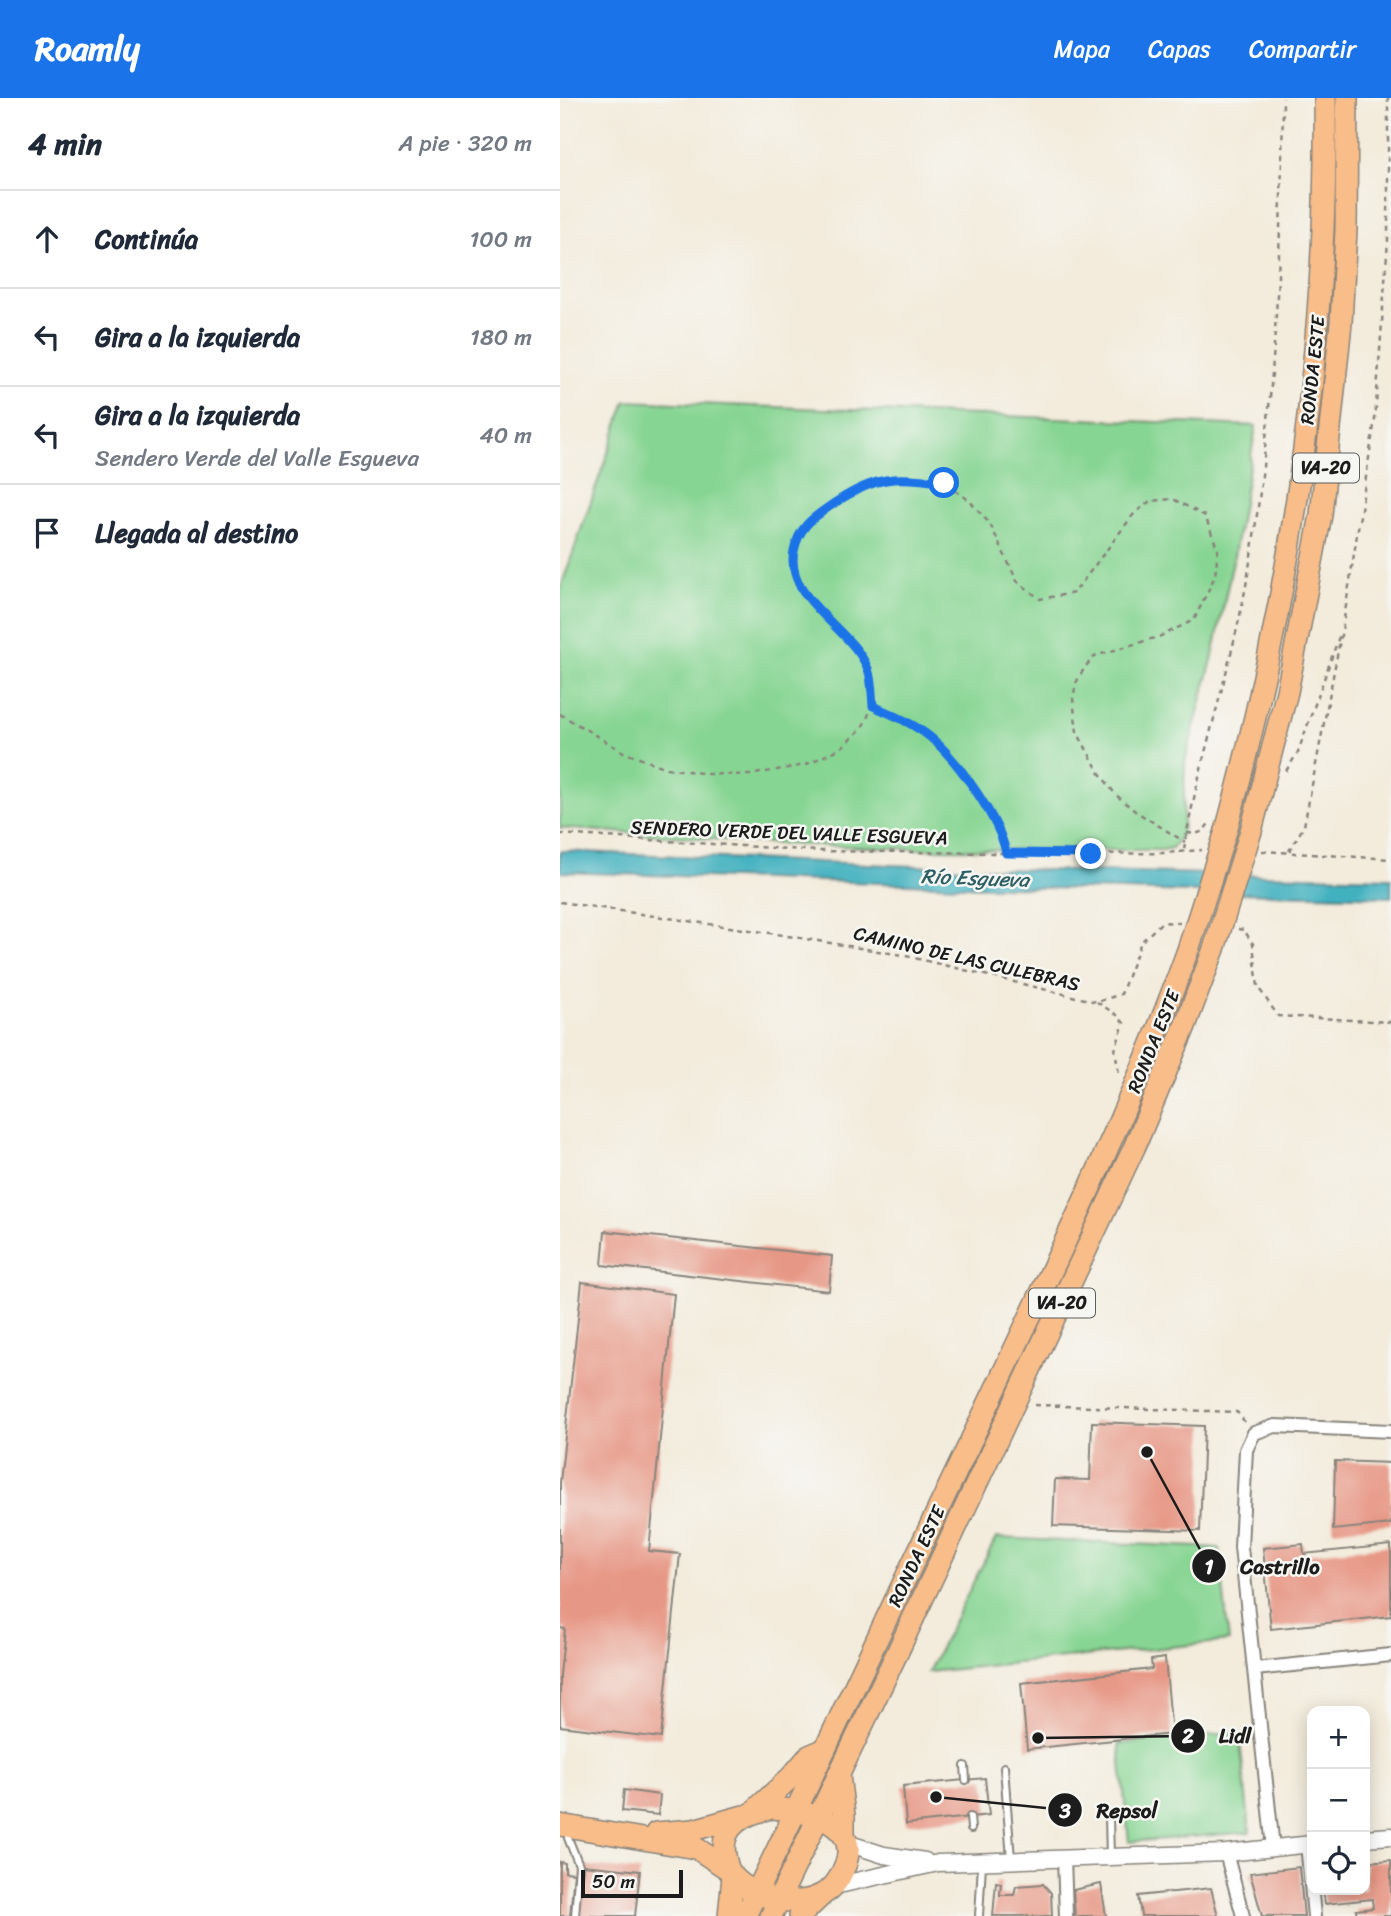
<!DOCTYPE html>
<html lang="es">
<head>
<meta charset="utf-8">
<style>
	:root { --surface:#fff; --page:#f2f2f3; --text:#1f2937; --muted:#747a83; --line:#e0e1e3; --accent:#1a73e8 }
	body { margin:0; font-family:Sriracha,sans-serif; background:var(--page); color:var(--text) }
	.controls { position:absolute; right:21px; bottom:21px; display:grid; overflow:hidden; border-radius:14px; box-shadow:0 4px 18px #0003 }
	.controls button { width:63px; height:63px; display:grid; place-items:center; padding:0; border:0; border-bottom:2px solid var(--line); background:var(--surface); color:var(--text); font:35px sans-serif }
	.scale { position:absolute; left:21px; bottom:18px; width:102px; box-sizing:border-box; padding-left:7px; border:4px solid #1c1c1c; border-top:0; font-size:19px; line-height:24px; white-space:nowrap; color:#1c1c1c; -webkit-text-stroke:5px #f6f6f2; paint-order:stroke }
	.stop { position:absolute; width:21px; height:21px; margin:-16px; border:5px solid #1a73e8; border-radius:50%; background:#fff }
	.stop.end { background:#1a73e8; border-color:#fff; box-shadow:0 2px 7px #0008 }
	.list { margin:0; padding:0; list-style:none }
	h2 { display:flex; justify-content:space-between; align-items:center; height:91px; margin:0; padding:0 28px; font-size:30px }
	h2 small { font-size:23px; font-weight:400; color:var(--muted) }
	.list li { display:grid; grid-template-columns:46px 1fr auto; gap:21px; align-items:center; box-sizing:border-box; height:98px; padding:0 28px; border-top:2px solid var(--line) }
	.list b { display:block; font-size:26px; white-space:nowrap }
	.list p { margin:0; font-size:23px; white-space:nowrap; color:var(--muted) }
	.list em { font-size:23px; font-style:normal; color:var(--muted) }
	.icon { flex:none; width:38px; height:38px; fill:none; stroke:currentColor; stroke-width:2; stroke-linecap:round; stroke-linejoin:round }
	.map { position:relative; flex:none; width:831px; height:1818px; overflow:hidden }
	header { display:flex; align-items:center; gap:42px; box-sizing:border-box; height:98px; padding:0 35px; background:var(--accent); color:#fff }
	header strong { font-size:33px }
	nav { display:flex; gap:38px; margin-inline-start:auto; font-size:24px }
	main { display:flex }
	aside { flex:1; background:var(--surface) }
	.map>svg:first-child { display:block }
</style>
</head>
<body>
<header>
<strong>Roamly</strong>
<nav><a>Mapa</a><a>Capas</a><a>Compartir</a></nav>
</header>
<main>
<aside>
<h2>4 min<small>A pie · 320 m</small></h2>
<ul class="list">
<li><svg class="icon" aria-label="ahead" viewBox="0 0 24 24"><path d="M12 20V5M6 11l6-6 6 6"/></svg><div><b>Continúa</b></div><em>100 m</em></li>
<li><svg class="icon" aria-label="left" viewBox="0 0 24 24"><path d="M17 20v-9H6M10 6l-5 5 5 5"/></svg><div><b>Gira a la izquierda</b></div><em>180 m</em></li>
<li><svg class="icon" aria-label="left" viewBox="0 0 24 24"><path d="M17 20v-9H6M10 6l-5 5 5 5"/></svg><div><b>Gira a la izquierda</b><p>Sendero Verde del Valle Esgueva</p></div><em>40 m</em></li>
<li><svg class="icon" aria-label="arrive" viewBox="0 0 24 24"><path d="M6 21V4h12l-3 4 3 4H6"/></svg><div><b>Llegada al destino</b></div></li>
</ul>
</aside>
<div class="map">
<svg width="831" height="1818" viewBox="0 0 831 1818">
	<rect width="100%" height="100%" fill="#f6f6f2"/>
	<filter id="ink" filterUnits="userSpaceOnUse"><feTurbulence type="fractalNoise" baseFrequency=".0143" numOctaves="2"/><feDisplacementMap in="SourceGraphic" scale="14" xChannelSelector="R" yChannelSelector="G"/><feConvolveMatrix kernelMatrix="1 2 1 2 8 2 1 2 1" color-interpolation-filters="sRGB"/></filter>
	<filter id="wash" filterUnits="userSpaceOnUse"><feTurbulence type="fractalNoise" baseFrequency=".00686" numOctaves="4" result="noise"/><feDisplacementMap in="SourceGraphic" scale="28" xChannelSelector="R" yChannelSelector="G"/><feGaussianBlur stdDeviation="1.57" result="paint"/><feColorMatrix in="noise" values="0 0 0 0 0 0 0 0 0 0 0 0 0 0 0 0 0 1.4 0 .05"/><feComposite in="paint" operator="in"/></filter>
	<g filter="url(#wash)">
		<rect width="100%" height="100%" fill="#f3ebdb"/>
		<g fill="#87d593" stroke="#527858" stroke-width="2">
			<path d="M66,303L696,328L674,458L653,558L625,663L623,726L621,737L612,750L602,752H551L353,751L223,746L0,730V492Z"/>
			<path d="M436,1440L659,1450L669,1543L368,1574Z"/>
			<path d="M679,1634L690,1734L569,1744L559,1646Z"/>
		</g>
		<path fill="#43b1bf" stroke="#30666e" stroke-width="2" d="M0,753L404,770L831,780V799L403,788L0,774Z"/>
		<g id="blocks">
			<g fill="#e79785">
				<path d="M45,1133L272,1158L269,1193L42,1167Z"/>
				<path d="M22,1184L114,1196L89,1453L120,1456L101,1640L0,1628V1576L5,1531L0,1530V1384Z"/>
				<path d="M532,1324L644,1328L640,1433L493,1428L495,1381L530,1382Z"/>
				<path d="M775,1363L831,1365V1426L773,1432Z"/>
				<path d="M743,1446L744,1456L831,1447V1518L711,1531L703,1450Z"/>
				<path d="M605,1560L612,1636L467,1651L461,1585L592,1571L591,1562Z"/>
				<path d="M425,1680L429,1717L346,1726L343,1688Z"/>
				<path d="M64,1692L100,1697L98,1717L62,1713Z"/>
				<path d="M831,1762V1818H797L796,1812L813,1810L812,1801L765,1806L763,1794H760L759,1792H805V1764Z"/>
				<path d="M0,1764L5,1765V1774L14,1775L10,1818H0Z"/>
				<path d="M23,1767L80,1773L75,1818H17Z"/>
				<path d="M739,1769L744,1818H702L690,1775Z"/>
				<path d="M436,1784L441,1785L440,1797H454L456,1788L483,1786L491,1795L492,1818H433Z"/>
				<path d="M541,1786L546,1818H515L513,1792Z"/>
				<path d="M651,1790L658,1818H581L578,1798Z"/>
			</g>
		</g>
	</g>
	<g filter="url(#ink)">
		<use href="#blocks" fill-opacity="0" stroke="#88847c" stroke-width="2"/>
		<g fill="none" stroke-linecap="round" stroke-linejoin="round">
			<defs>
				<g id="service">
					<path d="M405,1668L406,1682"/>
					<path d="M444,1669L451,1761"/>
					<path d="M410,1719L411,1731"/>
					<path d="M549,1719L550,1759"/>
					<path d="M9,1731L8,1740L19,1767L15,1818"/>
					<path d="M419,1818L422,1766"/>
				</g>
				<g id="minor">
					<path d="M695,1571L831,1557"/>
					<path d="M747,1746L754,1818"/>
					<path d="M713,1750L681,1449L686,1352L694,1335L715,1328L831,1333"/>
					<path d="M666,1755L683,1818"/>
					<path d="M504,1760L506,1818"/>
				</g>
				<g id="tertiary">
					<path d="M805,1740L831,1738"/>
					<path d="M287,1745L324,1757L365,1763"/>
					<path d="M274,1788L378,1765L666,1755L752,1746"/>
				</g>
				<g id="primary">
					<path d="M212,1710C240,1712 300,1722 286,1765C282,1775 278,1785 269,1792C242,1813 193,1802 172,1777C167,1771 166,1764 165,1757C159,1726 188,1715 212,1710Z"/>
					<path d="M0,1727L136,1750L168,1771"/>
					<path d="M96,1735L133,1732L183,1718"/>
				</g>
				<g id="trunk">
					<path d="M666,733C732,494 768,248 765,0"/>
					<path d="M691,733L727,594L761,417L781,225L786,132L787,0"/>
					<path d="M279,1677L284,1717V1737"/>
					<path d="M192,1715L231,1679L249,1658L263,1652"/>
					<path d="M169,1818L173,1778"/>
					<path d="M185,1818C261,1663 333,1505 408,1349C486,1184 567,1021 629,849"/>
					<path d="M211,1818L338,1553L574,1050L625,928L654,851"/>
					<path d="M240,1818L262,1797"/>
				</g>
			</defs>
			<use href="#service" stroke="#88847c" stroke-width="10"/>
			<use href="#minor" stroke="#88847c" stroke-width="16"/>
			<use href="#tertiary" stroke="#88847c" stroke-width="19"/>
			<use href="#primary" stroke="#88847c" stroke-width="24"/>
			<use href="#trunk" stroke="#88847c" stroke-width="24"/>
			<g stroke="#88847c" stroke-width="2.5" stroke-dasharray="5 5" stroke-linecap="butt">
				<path d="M313,608C333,617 353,625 370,639C397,660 439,722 446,756"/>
				<path d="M0,616L65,655L107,670L148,676L189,677L245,667L281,650L302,630L313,608L308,571L292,546L242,491L231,466L237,438L254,420L287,396L314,383L348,379L384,385L409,402L430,426L457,483L480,501L514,495L573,417L590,403L613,401L645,418L658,452L655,478L634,522L601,538L535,558L525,569L516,585L513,601L517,634L539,674L555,696L575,713L625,744"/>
				<path d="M726,673L738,654L780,536"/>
				<path d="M627,735C640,737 643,734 650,724"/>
				<path d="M0,736L258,753L531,756L604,755L642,752"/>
				<path d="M624,751C639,660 671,572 687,482C714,323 721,161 723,0"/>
				<path d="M702,753L831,761"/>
				<path d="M729,753L744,728L783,527L815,321L828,142V0"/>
				<path d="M0,804L210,835L342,857L537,904L561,896L581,844L602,824L620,825"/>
				<path d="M678,831L684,832L693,846L698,889L718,918L831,924"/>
				<path d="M537,904L557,917L564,925L555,952L559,976"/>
				<path d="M475,1307L677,1314L687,1327"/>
			</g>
			<use href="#service" stroke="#fff" stroke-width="6"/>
			<use href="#minor" stroke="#fff" stroke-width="12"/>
			<use href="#tertiary" stroke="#fff" stroke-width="16"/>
			<use href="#primary" stroke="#f8bd89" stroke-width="21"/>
			<use href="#trunk" stroke="#f8bd89" stroke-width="21"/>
			<defs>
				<g id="trunk-bridge">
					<path d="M629,849L666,733"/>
					<path d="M654,851L691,733"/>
				</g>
			</defs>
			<use href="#trunk-bridge" stroke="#88847c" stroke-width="24" stroke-linecap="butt"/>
			<use href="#trunk-bridge" stroke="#f8bd89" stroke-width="21"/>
		</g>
	</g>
	<g fill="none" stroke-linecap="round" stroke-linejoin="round" filter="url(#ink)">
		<path stroke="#1a73e8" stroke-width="9" d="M384,385C336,377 315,378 273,406C253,420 239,428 234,453C224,501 292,530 308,571C312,582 312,597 313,608C333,617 353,625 370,639C396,660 440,722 446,755L531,756"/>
	</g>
	<g text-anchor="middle" stroke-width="5" stroke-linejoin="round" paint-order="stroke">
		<g fill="#f6f6f2" stroke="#5d5d5c" stroke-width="2">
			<rect x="733" y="355.5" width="66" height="29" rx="5"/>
			<rect x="469" y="1190.5" width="66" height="29" rx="5"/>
		</g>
		<g font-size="18" font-weight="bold" fill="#1c1c1c">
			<text x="766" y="376">VA-20</text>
			<text x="502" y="1211">VA-20</text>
		</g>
		<g font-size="19" fill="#1c1c1c" stroke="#f6f6f2">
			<text transform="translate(752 272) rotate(-84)" y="7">RONDA ESTE</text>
			<text transform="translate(229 734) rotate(2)" y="7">SENDERO VERDE DEL VALLE ESGUEVA</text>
			<text transform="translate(407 860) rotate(13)" y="7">CAMINO DE LAS CULEBRAS</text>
			<text transform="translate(593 943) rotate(-68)" y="7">RONDA ESTE</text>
			<text transform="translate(356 1458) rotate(-65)" y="7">RONDA ESTE</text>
		</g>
		<g font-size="21" font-style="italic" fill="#2e5f65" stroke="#f6f6f2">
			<text transform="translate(415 780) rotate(2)" y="7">Río Esgueva</text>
		</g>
	</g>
	<path fill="none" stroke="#1c1c1c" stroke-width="2.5" d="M587 1354L649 1468M478 1640L628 1638M376 1699L505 1712"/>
	<g fill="#1c1c1c" stroke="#f6f6f2" stroke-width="2.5">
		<circle cx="587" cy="1354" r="7"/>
		<circle cx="478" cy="1640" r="7"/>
		<circle cx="376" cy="1699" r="7"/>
		<circle cx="649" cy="1468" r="18"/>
		<circle cx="628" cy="1638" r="18"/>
		<circle cx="505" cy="1712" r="18"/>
	</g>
	<g font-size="21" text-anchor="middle" font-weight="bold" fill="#fff">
		<text x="649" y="1476">1</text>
		<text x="628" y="1645">2</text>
		<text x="505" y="1720">3</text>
	</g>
	<g font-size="21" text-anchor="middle" font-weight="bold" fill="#1c1c1c" stroke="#f6f6f2" stroke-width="5" stroke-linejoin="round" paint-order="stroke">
		<text x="720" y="1476">Castrillo</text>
		<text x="675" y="1645">Lidl</text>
		<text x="567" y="1720">Repsol</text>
	</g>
</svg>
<div class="controls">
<button>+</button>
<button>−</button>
<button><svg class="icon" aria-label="locate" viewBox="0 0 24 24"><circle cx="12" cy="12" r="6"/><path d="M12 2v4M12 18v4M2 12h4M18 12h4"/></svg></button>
</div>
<div class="scale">50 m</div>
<div class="stop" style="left:384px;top:385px"></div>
<div class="stop end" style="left:531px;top:756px"></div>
</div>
</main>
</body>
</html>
